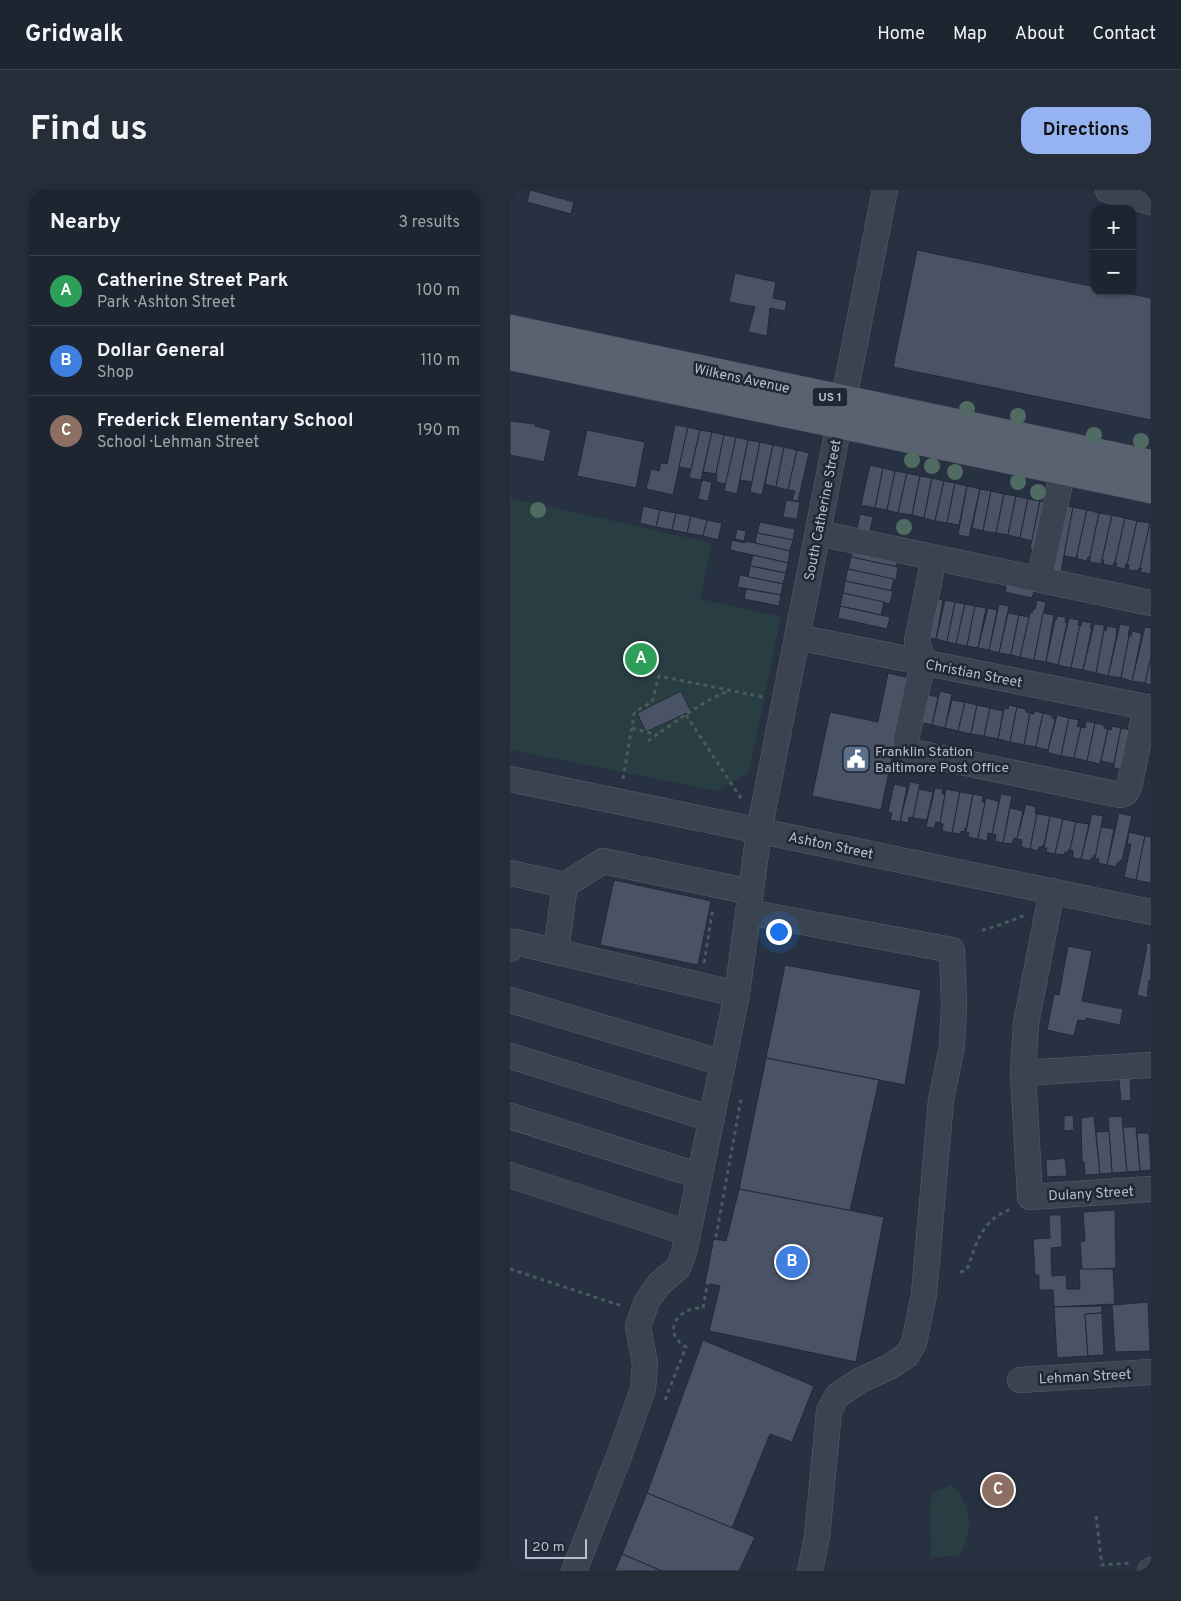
<!DOCTYPE html>
<html lang="en">
<head>
<meta charset="utf-8">
<style>
	:root { --surface:#1d2531; --page:#252d39; --text:#f1f3f6; --muted:#a0a5ab; --line:#3b424d; --accent:#95b2f1 }
	body { margin:0; font-family:Overpass,sans-serif; background:var(--page); color:var(--text) }
	.controls { position:absolute; right:15px; top:15px; display:grid; overflow:hidden; border-radius:10px; box-shadow:0 1px 4px #0004 }
	.controls button { width:45px; height:45px; display:grid; place-items:center; padding:0; border:0; border-bottom:1px solid var(--line); background:var(--surface); color:var(--text); font:25px sans-serif }
	.scale { position:absolute; left:15px; bottom:12px; width:62px; box-sizing:border-box; padding-left:5px; border:2px solid #b8becb; border-top:0; font-size:14px; line-height:18px; white-space:nowrap; color:#b8becb; -webkit-text-stroke:4px #202836; paint-order:stroke }
	.you { position:absolute; left:268px; top:741px; width:18px; height:18px; margin:-12px; border:4px solid #fff; border-radius:50%; background:#1a73e8; box-shadow:0 0 0 8px #1a73e833 }
	.badge { display:grid; place-items:center; width:32px; height:32px; border-radius:50%; background:var(--accent); color:#fff; font-size:16px; font-weight:700 }
	.pin { position:absolute; translate:-50% -50%; border:2px solid #fff; box-shadow:0 1px 5px #0006 }
	.list { margin:0; padding:0; list-style:none }
	h2 { display:flex; justify-content:space-between; align-items:center; height:65px; margin:0; padding:0 20px; font-size:21px }
	h2 small { font-size:16px; font-weight:400; color:var(--muted) }
	.list li { display:grid; grid-template-columns:32px 1fr auto; gap:15px; align-items:center; box-sizing:border-box; height:70px; padding:0 20px; border-top:1px solid var(--line) }
	.list b { display:block; font-size:19px; white-space:nowrap }
	.list p { margin:0; font-size:16px; white-space:nowrap; color:var(--muted) }
	.list em { font-size:16px; font-style:normal; color:var(--muted) }
	.map { position:relative; flex:none; width:641px; height:1381px; overflow:hidden; border-radius:15px }
	header { display:flex; align-items:center; gap:30px; box-sizing:border-box; height:70px; padding:0 25px; background:var(--surface); border-bottom:1px solid var(--line) }
	header strong { font-size:24px }
	nav { display:flex; gap:28px; margin-inline-start:auto; font-size:18px }
	.intro { display:flex; align-items:center; justify-content:space-between; box-sizing:border-box; height:120px; padding:0 30px }
	h1 { margin:0; font-size:35px }
	.button { padding:12px 22px; border-radius:15px; background:var(--accent); color:#111; font-size:18px; font-weight:700 }
	main { display:flex; gap:30px; padding:0 30px }
	aside { flex:1; background:var(--surface); border-radius:15px; box-shadow:0 1px 4px #0004 }
	.map>svg:first-child { display:block }
</style>
</head>
<body>
<header>
<strong>Gridwalk</strong>
<nav><a>Home</a><a>Map</a><a>About</a><a>Contact</a></nav>
</header>
<div class="intro"><h1>Find us</h1><a class="button">Directions</a></div>
<main>
<aside>
<h2>Nearby<small>3 results</small></h2>
<ul class="list">
<li><span class="badge" style="background:#2e9e5b">A</span><div><b>Catherine Street Park</b><p>Park · Ashton Street</p></div><em>100 m</em></li>
<li><span class="badge" style="background:#3f7fe0">B</span><div><b>Dollar General</b><p>Shop</p></div><em>110 m</em></li>
<li><span class="badge" style="background:#8d6e63">C</span><div><b>Frederick Elementary School</b><p>School · Lehman Street</p></div><em>190 m</em></li>
</ul>
</aside>
<div class="map">
<svg width="641" height="1381" viewBox="0 0 641 1381">
	<rect width="100%" height="100%" fill="#273141"/>
	<g fill="#293e42">
		<path d="M0,308L202,353L190,409L271,427L239,582L207,601L0,560Z"/>
		<path d="M442,1295C463,1317 463,1339 450,1365L421,1368L420,1312L423,1303Z"/>
	</g>
	<g fill="#495365" stroke="#222a38">
		<path d="M20,0L64,12L61,24L17,12Z"/>
		<path d="M407,60L585,97V101H606L641,108V230L383,177Z"/>
		<path d="M225,83L266,92L263,108L277,111L275,121L260,118L257,146L238,142L245,117L219,112Z"/>
		<path d="M0,231L25,234V236L41,240L34,272L0,265Z"/>
		<path d="M165,235L178,237L163,305L136,299L141,279L149,281L151,273L157,274Z"/>
		<path d="M178,237L190,240L181,279L169,277Z"/>
		<path d="M77,240L135,252L126,298L67,286Z"/>
		<path d="M190,240L202,242L191,290L179,288Z"/>
		<path d="M202,242L214,245L206,284L193,282Z"/>
		<path d="M214,245L226,247L216,294L206,292L207,285L206,284Z"/>
		<path d="M226,247L238,250L227,304L214,301Z"/>
		<path d="M238,250L250,252L242,292L230,290Z"/>
		<path d="M250,252L263,255L252,305L240,302Z"/>
		<path d="M263,255L274,257L266,297L255,294Z"/>
		<path d="M274,257L287,260L278,300L266,297Z"/>
		<path d="M287,260L299,263L288,311L282,310L285,301L278,300Z"/>
		<path d="M360,275L373,278L365,318L351,315Z"/>
		<path d="M373,278L385,281L377,320L365,318Z"/>
		<path d="M385,281L397,283L388,323L377,320Z"/>
		<path d="M397,283L410,286L402,325L388,323Z"/>
		<path d="M410,286L422,288L414,328L402,325Z"/>
		<path d="M422,288L434,291L425,331L414,328Z"/>
		<path d="M192,290L202,292L198,311L188,309Z"/>
		<path d="M434,291L445,293L437,333L425,331Z"/>
		<path d="M445,293L457,296L449,335L437,333Z"/>
		<path d="M457,296L470,299L459,347L448,345Z"/>
		<path d="M470,299L481,301L473,341L462,338Z"/>
		<path d="M481,301L494,304L486,343L473,341Z"/>
		<path d="M494,304L506,306L498,345L486,343Z"/>
		<path d="M506,306L518,309L510,348L498,345Z"/>
		<path d="M518,309L530,311L522,351L510,348Z"/>
		<path d="M276,310L290,312L287,329L273,327Z"/>
		<path d="M530,311L542,314L532,361L520,359Z"/>
		<path d="M550,315L563,317L551,382L538,379Z"/>
		<path d="M133,316L150,320L146,337L130,333Z"/>
		<path d="M563,317L577,320L567,365L565,368L554,366Z"/>
		<path d="M150,320L166,323L162,340L146,337Z"/>
		<path d="M577,320L589,323L580,367H578L577,371L568,369L567,365Z"/>
		<path d="M166,323L181,326L177,343L162,340Z"/>
		<path d="M589,323L602,325L591,374L580,372V367Z"/>
		<path d="M350,324L363,327L359,345L346,342Z"/>
		<path d="M602,325L615,328L605,373L604,372L603,376L593,374L594,370H592Z"/>
		<path d="M181,326L197,330L193,346L177,343Z"/>
		<path d="M615,328L627,331L617,375L616,374L615,379L606,377L607,373H605Z"/>
		<path d="M197,330L212,333L208,350L193,346Z"/>
		<path d="M627,331L640,333L630,378H629L628,381L618,380L619,375H617Z"/>
		<path d="M250,332L285,339L283,350L247,343Z"/>
		<path d="M640,333H641V384L630,382L632,378H630Z"/>
		<path d="M227,339L236,341L234,351L225,349Z"/>
		<path d="M247,343L283,350L280,361L245,353Z"/>
		<path d="M222,350L235,353L236,351L280,361L278,373L220,360Z"/>
		<path d="M343,355L389,365L386,377L341,367Z"/>
		<path d="M243,365L278,373L276,383L240,376Z"/>
		<path d="M341,367L388,377L386,390L338,379Z"/>
		<path d="M240,376L276,383L273,394L238,387Z"/>
		<path d="M338,379L384,389L381,401L335,391Z"/>
		<path d="M499,384L526,395L522,408L495,402Z"/>
		<path d="M230,385L273,394L271,405L227,397Z"/>
		<path d="M335,391L383,401L380,414L333,403Z"/>
		<path d="M236,399L271,405L269,416L234,409Z"/>
		<path d="M333,403L374,412L371,425L330,416Z"/>
		<path d="M422,407L433,410L426,449L414,447Z"/>
		<path d="M435,410L445,412L437,452L426,449Z"/>
		<path d="M527,410L536,412L524,470L510,467L520,422L522,423L523,419H525Z"/>
		<path d="M445,412L455,414L446,454L437,452Z"/>
		<path d="M455,414L465,416L457,456L446,454Z"/>
		<path d="M489,414L499,416L489,463L479,460Z"/>
		<path d="M330,416L380,427L377,439L328,428Z"/>
		<path d="M465,416L476,418L468,458L457,456Z"/>
		<path d="M478,418L487,420L479,460L468,458Z"/>
		<path d="M498,423L509,425L501,465L489,463Z"/>
		<path d="M533,423L544,425L536,472L524,470Z"/>
		<path d="M509,425L519,427L510,467L501,465Z"/>
		<path d="M547,426L556,427L555,432L557,433L548,475L536,472L545,430H546Z"/>
		<path d="M559,428L569,430L568,435H570L561,478L548,475Z"/>
		<path d="M572,431L582,433L580,438H582L573,480L561,478L570,435L571,436Z"/>
		<path d="M584,434L594,435V440L586,483L573,480Z"/>
		<path d="M610,434L620,436L618,445L619,446L611,488L598,486Z"/>
		<path d="M597,436L607,438L606,443H607L598,486L586,483L594,440L596,441Z"/>
		<path d="M635,437L641,438V467L635,493L622,491Z"/>
		<path d="M622,441L631,443V448L622,491L611,488L619,446H621Z"/>
		<path d="M641,467V495L635,493Z"/>
		<path d="M378,483L399,488L371,620L302,606L320,522L368,532Z"/>
		<path d="M171,501L181,521L136,542L127,523Z"/>
		<path d="M430,501L442,504L435,538L422,535Z"/>
		<path d="M415,504L428,507L422,535L409,532Z"/>
		<path d="M442,510L455,512L448,541L435,538Z"/>
		<path d="M455,512L467,515L461,544L448,541Z"/>
		<path d="M467,515L480,518L474,546L461,544Z"/>
		<path d="M499,515L507,517L500,552L488,549L494,518L498,519Z"/>
		<path d="M507,517L516,519V522L520,523L514,555L500,552Z"/>
		<path d="M480,518L493,521L488,549L474,546Z"/>
		<path d="M524,521L533,523L526,557L514,555L520,523L524,524Z"/>
		<path d="M533,523L542,525V528L545,529L538,560L526,557Z"/>
		<path d="M547,525L559,528L551,566L539,563L538,560Z"/>
		<path d="M559,528L569,530L567,536L571,537L564,568L551,566Z"/>
		<path d="M576,531L585,533L577,571L564,568L571,537L575,538Z"/>
		<path d="M585,533L594,535V538L598,539L590,574L577,571Z"/>
		<path d="M602,536L611,538L604,574L591,571L598,539L601,540Z"/>
		<path d="M611,538L621,540L615,580L604,578V574Z"/>
		<path d="M400,592L410,594L403,628L399,627L398,633L390,631Z"/>
		<path d="M384,594L397,597L390,632L380,630L382,623L378,622Z"/>
		<path d="M425,598L433,599L432,604H435L430,633L426,632L424,638L416,637Z"/>
		<path d="M409,599L423,602L417,630L403,628Z"/>
		<path d="M436,599L450,602L442,643L432,641L433,634L430,633Z"/>
		<path d="M450,602L463,604L456,639L455,638L454,642L451,641L450,644L442,643Z"/>
		<path d="M463,604L473,606L472,612L475,613L468,649L458,647L459,643L456,642Z"/>
		<path d="M491,604L502,606L493,653L485,651L486,645L482,644Z"/>
		<path d="M476,608L488,611V616L482,644L478,643L477,651L468,649Z"/>
		<path d="M516,614L526,617L525,623L527,624L520,659L511,657L512,650L507,649Z"/>
		<path d="M500,618L513,621L507,649L504,648L502,654L493,653Z"/>
		<path d="M609,623L622,626L612,671L610,670V673H607L606,677L597,675Z"/>
		<path d="M527,624L540,626L534,655H533L532,657H529L528,661L520,659Z"/>
		<path d="M582,624L593,626L586,666L584,665V668H581L580,671L571,669Z"/>
		<path d="M540,626L553,629L545,664L536,662L537,658H534Z"/>
		<path d="M553,629L566,632L560,660H558V663L555,662L554,665L545,664Z"/>
		<path d="M566,632L579,634L571,669L563,668V661L560,660Z"/>
		<path d="M591,637L604,639L597,675L588,673L589,669H585Z"/>
		<path d="M619,642L635,646L626,690L614,687L621,654H617Z"/>
		<path d="M635,646L641,647V693L626,690Z"/>
		<path d="M104,690L201,711L188,775L90,755Z"/>
		<path d="M636,753L641,754V790H639L637,808L627,805L637,757H636Z"/>
		<path d="M558,756L582,761L572,811L613,819L610,835L576,828L575,831L568,830L564,846L537,840L544,804L549,805Z"/>
		<path d="M275,775L411,800L395,895L256,868Z"/>
		<path d="M256,868L369,890L340,1021L229,999Z"/>
		<path d="M620,888L621,910L611,911L609,889Z"/>
		<path d="M563,925L564,940L554,941V926Z"/>
		<path d="M584,926L590,984L575,985L574,972H572L571,928Z"/>
		<path d="M612,926L617,982L602,983L598,927Z"/>
		<path d="M613,937H626L630,981L617,982Z"/>
		<path d="M599,941L602,983L590,984L586,942Z"/>
		<path d="M627,943H639L641,980L630,981Z"/>
		<path d="M555,968L557,986L537,987L536,970Z"/>
		<path d="M229,999L374,1027L346,1172L199,1141L210,1096L195,1093L204,1049L216,1051Z"/>
		<path d="M605,1020L606,1078L572,1080L570,1052L575,1051L573,1022Z"/>
		<path d="M539,1025H551L552,1057L541,1058L542,1086L556,1085L557,1099H570L569,1079H603L605,1114L544,1117L543,1100H529V1085H525L523,1049L540,1048Z"/>
		<path d="M638,1112L640,1161L605,1162L602,1115Z"/>
		<path d="M592,1116V1123L575,1124L578,1166L547,1168L544,1117Z"/>
		<path d="M592,1123L594,1165L578,1166L575,1124Z"/>
		<path d="M193,1150L304,1196L282,1252L260,1244L222,1338L137,1303Z"/>
		<path d="M137,1303L245,1347L229,1381H152L112,1364Z"/>
		<path d="M112,1364L152,1381H105Z"/>
	</g>
	<g fill="none" stroke-linecap="round" stroke-linejoin="round">
		<defs>
			<g id="minor">
				<path d="M598,0L641,12"/>
				<path d="M308,343L641,413"/>
				<path d="M424,368L407,451L413,472L396,550L398,557L403,562L610,605L616,603L619,597L636,517"/>
				<path d="M532,389L531,381L553,280"/>
				<path d="M287,447L641,518"/>
				<path d="M0,589L641,722"/>
				<path d="M0,683L55,695L46,761"/>
				<path d="M55,695L93,671L241,702"/>
				<path d="M542,701L516,833L513,883L520,1007L641,999"/>
				<path d="M238,722L442,760L444,815L442,856L431,910L414,1104L404,1153L397,1165L381,1176L349,1191L327,1206L319,1221L307,1347L300,1381"/>
				<path d="M0,759L5,752L227,804"/>
				<path d="M0,810L213,873"/>
				<path d="M0,866L202,929"/>
				<path d="M513,883L641,875"/>
				<path d="M0,926L190,986"/>
				<path d="M0,985L178,1043"/>
				<path d="M510,1190L641,1182"/>
				<path d="M64,1381L108,1269L133,1199L135,1174L128,1136L137,1111L149,1094L168,1078L174,1063L227,804L249,641L375,0"/>
				<path d="M640,1381L641,1380"/>
			</g>
			<g id="major">
				<path d="M0,139L641,274"/>
				<path d="M0,166L641,299"/>
			</g>
		</defs>
		<use href="#minor" stroke="#59616e" stroke-width="26"/>
		<use href="#major" stroke="#454c5a" stroke-width="29"/>
		<g stroke="#485b5f" stroke-width="3" stroke-dasharray="4 4" stroke-linecap="butt">
			<path d="M176,525L232,610"/>
			<path d="M122,538L147,545"/>
			<path d="M138,551C155,539 201,505 220,501"/>
			<path d="M113,589L124,524L128,520L142,512L149,486L253,507"/>
			<path d="M472,740C487,737 501,730 516,725"/>
			<path d="M194,773L203,718"/>
			<path d="M0,1079L112,1116"/>
			<path d="M450,1082L455,1081L458,1077C467,1051 472,1030 501,1019"/>
			<path d="M155,1210L176,1157C150,1142 169,1116 193,1118L231,909"/>
			<path d="M586,1326L592,1375L620,1373"/>
		</g>
		<use href="#minor" stroke="#3b4351" stroke-width="25"/>
		<use href="#major" stroke="#5a6271" stroke-width="28"/>
	</g>
	<g fill="#4f6b62">
		<circle cx="457" cy="219" r="8"/>
		<circle cx="508" cy="226" r="8"/>
		<circle cx="584" cy="245" r="8"/>
		<circle cx="631" cy="251" r="8"/>
		<circle cx="402" cy="270" r="8"/>
		<circle cx="422" cy="276" r="8"/>
		<circle cx="445" cy="282" r="8"/>
		<circle cx="508" cy="292" r="8"/>
		<circle cx="528" cy="302" r="8"/>
		<circle cx="28" cy="320" r="8"/>
		<circle cx="394" cy="337" r="8"/>
	</g>
	<defs>
		<symbol id="civic-square" viewBox="-11 -11 22 22"><rect x="-9" y="-9" width="18" height="18" rx="4" fill="#5c6f8a" stroke="#202836"/><path d="M-.6-6.5H3V-4.5H.6V-3L4-1V1h2V6H-6V1h2V-1L-.6-3ZM-1.2 2.5V6h2.4V2.5Z" fill="#fff"/></symbol>
	</defs>
	<g fill-rule="evenodd">
		<use href="#civic-square" x="330" y="553" width="32" height="32"/>
	</g>
	<g text-anchor="middle" stroke-width="5" stroke-linejoin="round" paint-order="stroke">
		<rect fill="#202836" stroke="#8a919e" stroke-width="1" x="302.5" y="197.5" width="35" height="19" rx="4"/>
		<g font-size="12" font-weight="bold" fill="#b8becb">
			<text x="320" y="211">US 1</text>
		</g>
		<g font-size="14" fill="#b8becb" stroke="#202836">
			<text transform="translate(232 188) rotate(12)" y="5">Wilkens Avenue</text>
			<text transform="translate(312 320) rotate(-79)" y="5">South Catherine Street</text>
			<text transform="translate(464 483) rotate(11)" y="5">Christian Street</text>
			<text transform="translate(321 655) rotate(12)" y="5">Ashton Street</text>
			<text transform="translate(581 1003) rotate(-3)" y="5">Dulany Street</text>
			<text transform="translate(575 1186) rotate(-3)" y="5">Lehman Street</text>
		</g>
		<g font-size="14" fill="#b8becb" stroke="#202836" text-anchor="start">
			<text x="365" y="566">Franklin Station<tspan x="365" dy="16">Baltimore Post Office</tspan></text>
		</g>
	</g>
</svg>
<div class="controls">
<button>+</button>
<button>−</button>
</div>
<div class="scale">20 m</div>
<div class="you"></div>
<div class="pin badge" style="left:131px;top:469px;background:#2e9e5b">A</div>
<div class="pin badge" style="left:282px;top:1072px;background:#3f7fe0">B</div>
<div class="pin badge" style="left:488px;top:1300px;background:#8d6e63">C</div>
</div>
</main>
</body>
</html>
